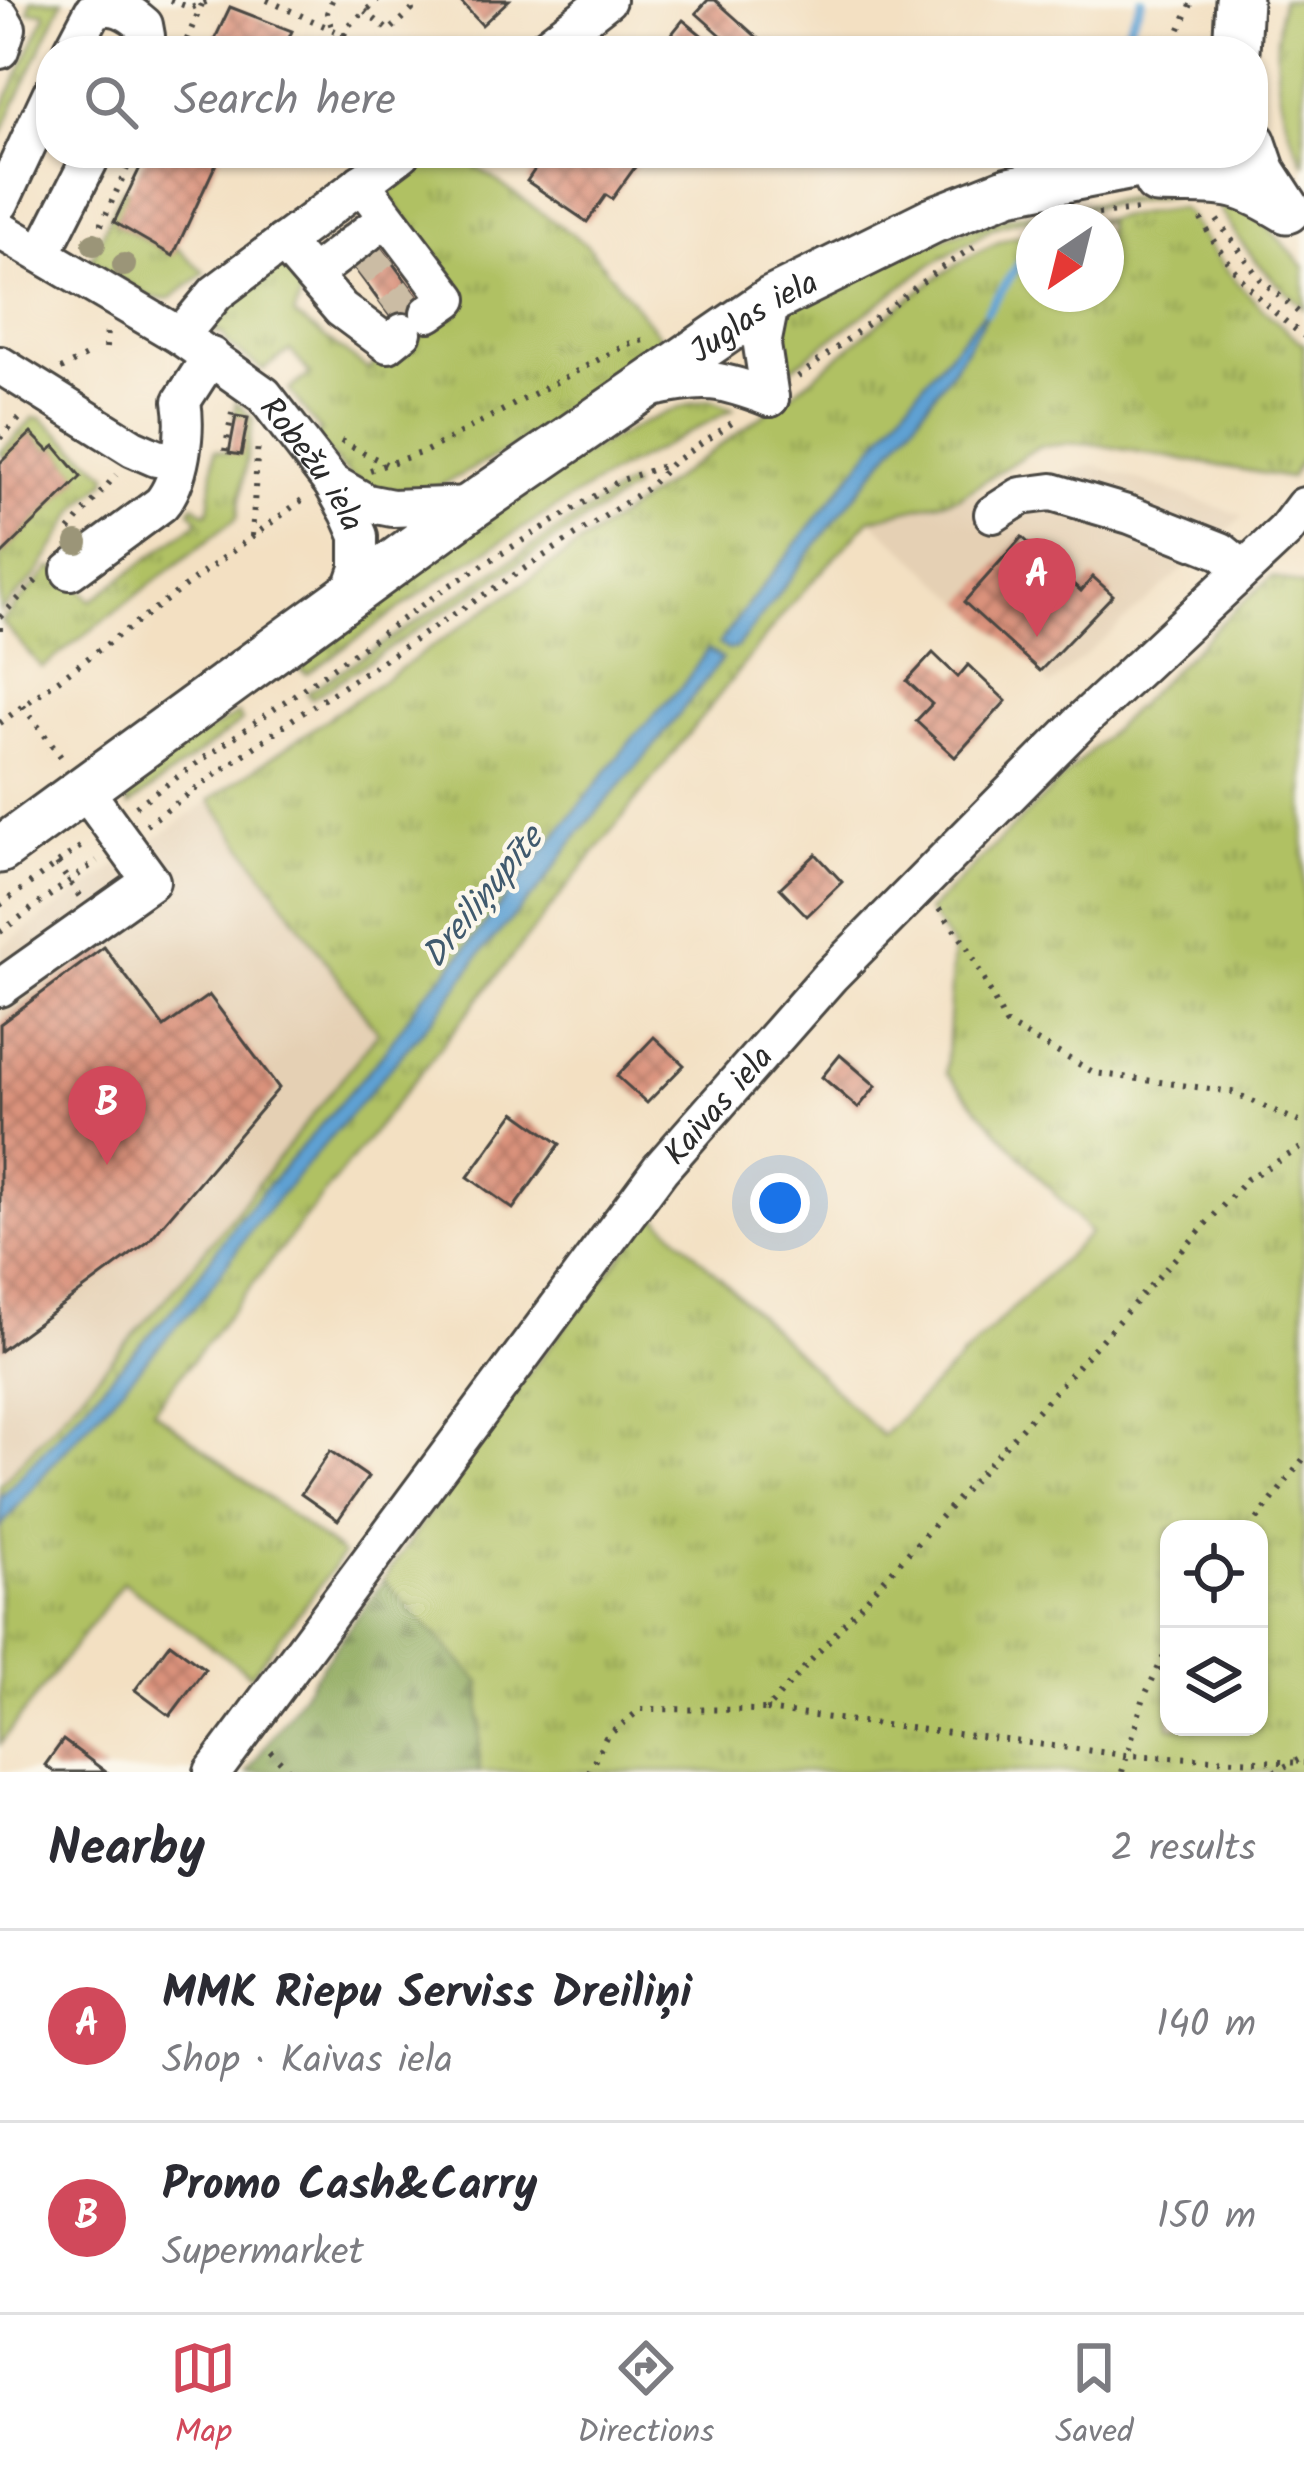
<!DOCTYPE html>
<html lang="en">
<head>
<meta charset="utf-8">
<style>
	:root { --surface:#fff; --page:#f2f2f3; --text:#2b2b33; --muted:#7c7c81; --line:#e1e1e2; --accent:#d1495b }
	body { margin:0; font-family:Kalam,sans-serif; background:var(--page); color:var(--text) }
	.controls { position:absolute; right:36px; bottom:36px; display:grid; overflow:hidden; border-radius:24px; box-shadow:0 3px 9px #0004 }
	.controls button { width:108px; height:108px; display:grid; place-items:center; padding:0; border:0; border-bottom:3px solid var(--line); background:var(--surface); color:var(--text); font:60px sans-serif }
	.compass { position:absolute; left:1016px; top:204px; width:108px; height:108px; border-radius:50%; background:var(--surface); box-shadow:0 3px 9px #0004; rotate:215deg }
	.you { position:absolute; left:780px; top:1203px; width:42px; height:42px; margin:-30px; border:9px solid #fff; border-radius:50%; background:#1a73e8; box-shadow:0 0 0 18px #1a73e833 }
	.badge { display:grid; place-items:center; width:78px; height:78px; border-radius:50%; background:var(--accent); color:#fff; font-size:39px; font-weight:700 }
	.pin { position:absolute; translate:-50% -99px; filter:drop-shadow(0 3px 6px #0008) }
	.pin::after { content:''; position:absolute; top:63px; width:42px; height:36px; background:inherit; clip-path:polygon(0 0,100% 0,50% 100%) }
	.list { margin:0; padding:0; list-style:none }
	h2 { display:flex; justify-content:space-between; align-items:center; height:156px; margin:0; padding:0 48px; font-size:51px }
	h2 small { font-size:39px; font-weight:400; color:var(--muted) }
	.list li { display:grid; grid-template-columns:78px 1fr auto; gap:36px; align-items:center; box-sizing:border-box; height:192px; padding:0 48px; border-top:3px solid var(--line) }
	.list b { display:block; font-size:45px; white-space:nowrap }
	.list p { margin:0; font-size:39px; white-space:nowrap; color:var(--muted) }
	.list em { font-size:39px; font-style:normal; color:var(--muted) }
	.icon { flex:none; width:66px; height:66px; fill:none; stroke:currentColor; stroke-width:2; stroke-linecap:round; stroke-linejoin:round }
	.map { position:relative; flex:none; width:1304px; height:1772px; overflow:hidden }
	.search { position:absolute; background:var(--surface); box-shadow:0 3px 9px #0004; left:36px; right:36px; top:36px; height:132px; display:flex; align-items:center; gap:30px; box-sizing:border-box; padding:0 42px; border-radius:48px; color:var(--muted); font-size:45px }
	.sheet { height:540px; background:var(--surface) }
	nav { display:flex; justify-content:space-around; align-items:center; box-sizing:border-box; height:168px; border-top:3px solid var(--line); background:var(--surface); font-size:33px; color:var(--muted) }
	nav a { display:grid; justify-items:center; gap:6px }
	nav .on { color:var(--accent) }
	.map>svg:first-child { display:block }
</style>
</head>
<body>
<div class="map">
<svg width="1304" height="1772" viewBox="0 0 1304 1772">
	<defs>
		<pattern id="grass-tufts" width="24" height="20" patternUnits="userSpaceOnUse" patternTransform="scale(3)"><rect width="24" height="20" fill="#b0c164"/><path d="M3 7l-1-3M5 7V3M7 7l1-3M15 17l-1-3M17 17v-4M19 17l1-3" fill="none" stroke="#8f9d53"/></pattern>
		<pattern id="forest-firs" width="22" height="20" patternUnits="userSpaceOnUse" patternTransform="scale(3)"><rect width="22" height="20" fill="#8ca75a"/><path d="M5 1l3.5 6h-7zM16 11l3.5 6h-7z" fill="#73884b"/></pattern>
		<pattern id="building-cross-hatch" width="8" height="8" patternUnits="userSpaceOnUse" patternTransform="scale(3)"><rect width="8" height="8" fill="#da927b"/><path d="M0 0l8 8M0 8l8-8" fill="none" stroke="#b17765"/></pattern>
	</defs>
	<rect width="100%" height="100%" fill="#fbf7ec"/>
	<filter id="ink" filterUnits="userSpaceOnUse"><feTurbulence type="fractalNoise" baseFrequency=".00833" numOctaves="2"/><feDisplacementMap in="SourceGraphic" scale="24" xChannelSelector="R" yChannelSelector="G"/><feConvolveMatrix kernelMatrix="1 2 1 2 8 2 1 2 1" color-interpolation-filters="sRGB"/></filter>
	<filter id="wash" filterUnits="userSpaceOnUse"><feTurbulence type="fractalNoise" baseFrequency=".004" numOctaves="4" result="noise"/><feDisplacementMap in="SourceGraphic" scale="48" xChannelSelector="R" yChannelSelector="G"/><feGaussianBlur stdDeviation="2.7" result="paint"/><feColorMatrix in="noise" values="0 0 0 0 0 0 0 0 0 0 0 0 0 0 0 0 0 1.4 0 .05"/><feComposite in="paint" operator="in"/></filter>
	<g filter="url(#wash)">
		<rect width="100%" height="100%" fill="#f3e0c2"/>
		<g fill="#e5d0b4">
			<path d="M1094,465L1244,516L1050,686L1040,671L870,519Z"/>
			<path d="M210,800L378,1033L170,1294L0,1485V948Z"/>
		</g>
		<g fill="url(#grass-tufts)" stroke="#6e7648" stroke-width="3" fill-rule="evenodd">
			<path d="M31,0H63L0,136V114L45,16L44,12H29Z"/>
			<path d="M1282,0H1304V164C1276,112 1271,57 1282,0Z"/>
			<path d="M426,153H457L587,245L668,346L556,425L424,494L365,487L341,468L315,437L321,432L289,390L310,374L290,350L263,370L229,345L222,333H215C216,298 254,284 281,265L303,289L294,315L369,370L383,353L395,360L413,349L411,344L464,303L385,189L388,182Z"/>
			<path d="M123,188L129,191L115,223L172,255L177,248L205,273L171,298L162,299L150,297L90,261Z"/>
			<path d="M1211,191L1256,213L1304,267V308C1265,274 1233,239 1211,191Z"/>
			<path d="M1166,192L1175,196L1048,213L995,227L929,266L784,374L777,363L779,324L790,308L872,265L995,219Z"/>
			<path d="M1179,208L1186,212C1219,265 1254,306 1304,344V455L1290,478L1087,443L1039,446L959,497L870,519L789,607L153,1410L343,1555L251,1675L123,1582L0,1744V1485L170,1294L378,1033L210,800C402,666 597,536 786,398C856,348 950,247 1034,231V294H1106V222H1086Z"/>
			<path d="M709,400L733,409L606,477L450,573L307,674L300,669C392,582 501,495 614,438C646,422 674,406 709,400Z"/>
			<path d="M236,402L253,419L237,518L42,668L1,621L52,567L77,584L91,601L199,521L190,510L194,505L206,513L209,510L215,450L241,454L247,418L234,416Z"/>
			<path d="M33,418H41L108,474L107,480L77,509L37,575L0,612V556L80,477L55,446L49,451L31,433L5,458L0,453Z"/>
			<path d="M630,483L633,489L311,699L307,693Z"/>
			<path d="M1272,577L1304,586V1772H479L481,1683L383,1580L515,1390L655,1214L882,1436L1090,1233L946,1073L953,948L928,911L1233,611ZM1169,1529H1259V1727H1169Z"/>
			<path d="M238,714L242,721L129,806L126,798L135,773Z"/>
		</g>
		<path fill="url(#forest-firs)" stroke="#5c6942" stroke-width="3" d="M383,1580L481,1683L479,1772H247Z"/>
		<g fill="#5fa1d3" stroke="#45667f" stroke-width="3">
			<path d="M993,303C946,389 882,460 822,537C793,574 766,612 736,648L728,650L719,644C761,585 807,532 851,475C897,416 942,358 993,303Z"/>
			<path d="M708,649L722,659L651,750L581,830L539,889L483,950L445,1004L253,1227L205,1295L56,1460L0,1527V1498L182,1299L236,1222L382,1055L423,996L447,972L633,738L683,685Z"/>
		</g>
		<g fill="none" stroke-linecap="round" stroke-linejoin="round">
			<g stroke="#5fa1d3" stroke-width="9">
				<path d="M1117,51L1142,0"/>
				<path d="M987,311L1021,261"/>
			</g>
		</g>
		<g id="blocks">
			<g fill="url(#building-cross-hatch)">
				<path d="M459,0H509L482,25Z"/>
				<path d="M708,0H715L769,48L739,51L696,13Z"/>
				<path d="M230,7L292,31L283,51H209Z"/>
				<path d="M683,20L721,51H668L662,46Z"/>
				<path d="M147,153H221L173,256L114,222Z"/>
				<path d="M546,153H630L640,160L612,199L606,195L587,222L527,181Z"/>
				<path d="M375,239L436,322L409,342L348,259Z"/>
				<path d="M236,416L248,418L241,455L229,453Z"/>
				<path d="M31,433L49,451L55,446L81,477L0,556V463Z"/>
				<path d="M1022,537L1081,591L1093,577L1113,595L1040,671L964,602Z"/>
				<path d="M933,653L958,677L968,665L1006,701L955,757L916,721L932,704L907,681Z"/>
				<path d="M816,854L842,882L807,916L780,888Z"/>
				<path d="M104,947L164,1027L209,995L279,1088L148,1242L0,1351V1024Z"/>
				<path d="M654,1037L684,1065L647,1103L617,1076Z"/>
				<path d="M840,1055L876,1086L858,1108L822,1077Z"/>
				<path d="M515,1112L560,1144L513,1209L468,1177Z"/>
				<path d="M330,1451L368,1477L338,1520L301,1494Z"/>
				<path d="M170,1643L205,1669L170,1716L135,1690Z"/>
				<path d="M63,1740L106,1772H54L45,1765Z"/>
			</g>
		</g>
	</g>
	<g filter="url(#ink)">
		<use href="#blocks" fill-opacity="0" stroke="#494642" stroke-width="3"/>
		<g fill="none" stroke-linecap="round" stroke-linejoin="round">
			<g stroke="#cbbca4" stroke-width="36" stroke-dasharray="36 18" stroke-linecap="butt">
				<path d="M356,270L383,249"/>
				<path d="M390,316L417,295"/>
			</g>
			<defs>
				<g id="minor">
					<path d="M0,16L7,28L0,50"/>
					<path d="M72,51L93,11C112,1 129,11 144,25L146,36L140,51"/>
					<path d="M541,51L607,0"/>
					<path d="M361,183L449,299L429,313"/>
					<path d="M0,203L51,94"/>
					<path id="s1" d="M0,230L180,336L264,395L332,483L349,513L359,536V568L349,597"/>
					<path d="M283,242L341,309L388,344L403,332"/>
					<path d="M42,254L93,153"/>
					<path d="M312,275L387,218"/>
					<path d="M180,336L216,293L402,153"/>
					<path d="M0,365L133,448L156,458L178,461"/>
					<path d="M653,388C706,376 720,379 770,398"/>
					<path d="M770,398L762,345L771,300"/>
					<path d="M332,483L367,503L392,508L473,505"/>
					<path d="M993,514L1021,496L1052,492L1130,515L1221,551L1243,569"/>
					<path d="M70,571L161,504C181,481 187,431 182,401L211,356"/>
					<path d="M0,988L151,881L84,789"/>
					<path id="s2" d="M213,1772L661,1168L830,976L1085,718L1285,531L1304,506"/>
				</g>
				<g id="major">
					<path d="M1236,51L1239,0"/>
					<path d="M1253,143L1263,172L1287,209"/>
					<path d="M1157,181C1220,183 1231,175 1287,210"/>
					<path id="s3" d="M0,850L473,505L771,300L933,220L1009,190L1200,153"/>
				</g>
			</defs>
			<use href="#minor" stroke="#494642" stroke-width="42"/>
			<use href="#major" stroke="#494642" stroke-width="51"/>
			<g stroke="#494642" stroke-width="6" stroke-dasharray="3 9" stroke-linecap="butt">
				<path d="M170,0L191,8L211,0"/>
				<path d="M267,0L344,35L337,51"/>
				<path d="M332,0L327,13L333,30"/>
				<path d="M365,11L389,31L412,10L409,0"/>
				<path d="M344,35L348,26L378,0"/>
				<path d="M182,51L202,4"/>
				<path d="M1170,51L1193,0"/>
				<path d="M1098,214L1138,210"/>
				<path d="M1201,219C1226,267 1261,304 1304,336"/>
				<path d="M1217,220L1262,281L1304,317"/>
				<path d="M91,247L134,153"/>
				<path d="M106,348L107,327"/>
				<path d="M61,369L86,356"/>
				<path d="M798,377L938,270L975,246"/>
				<path d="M0,438L21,417"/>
				<path d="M341,441L386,464"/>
				<path d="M225,451L232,413"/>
				<path d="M370,470L426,451L628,344L644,340"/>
				<path d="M69,530L116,475"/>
				<path d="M252,536L258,442"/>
				<path d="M0,617L40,577"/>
				<path d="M0,627V630"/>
				<path d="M23,706L64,761"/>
				<path d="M0,723L306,497"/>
				<path d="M136,806L452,584L619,481L669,464"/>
				<path d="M146,825L293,719L648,488L672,463L738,419"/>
				<path d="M57,864L80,897"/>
				<path d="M0,905L87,842"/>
				<path d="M939,909L967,946L1006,1024L1095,1073L1232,1092L1304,1124"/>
				<path d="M0,932L97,861"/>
				<path d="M1250,1529L1304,1458"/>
				<path d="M766,1710L1125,1755L1304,1763"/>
				<path d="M270,1751L291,1772"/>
				<path d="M589,1772L606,1737L641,1709L766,1710L1247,1179L1304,1146"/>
				<path d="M1122,1772L1144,1697L1169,1646"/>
				<path d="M1274,1772L1304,1757"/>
			</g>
			<use href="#minor" stroke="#fff" stroke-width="36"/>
			<use href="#major" stroke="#fff" stroke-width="45"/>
		</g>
		<g fill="#9b9578">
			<circle cx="94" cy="244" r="12"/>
			<circle cx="124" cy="265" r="12"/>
			<circle cx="77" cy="543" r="12"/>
		</g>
	</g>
	<g text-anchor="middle" stroke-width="9" stroke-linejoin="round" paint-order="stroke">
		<g font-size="33" fill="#2b2b2b" stroke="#fbf7ec">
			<text dy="12" stroke="none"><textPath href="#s3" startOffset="924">Juglas iela</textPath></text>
			<text dy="12" stroke="none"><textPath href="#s1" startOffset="396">Robežu iela</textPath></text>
			<text dy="12" stroke="none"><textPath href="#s2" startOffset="837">Kaivas iela</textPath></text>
		</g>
		<g font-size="36" font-style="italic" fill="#405a6e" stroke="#fbf7ec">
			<text transform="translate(481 896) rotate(-51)" y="13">Dreiliņupīte</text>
		</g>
	</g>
</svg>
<div class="controls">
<button><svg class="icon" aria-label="locate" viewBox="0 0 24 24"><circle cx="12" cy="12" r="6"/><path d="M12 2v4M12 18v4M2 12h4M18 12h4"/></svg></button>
<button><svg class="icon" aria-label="layers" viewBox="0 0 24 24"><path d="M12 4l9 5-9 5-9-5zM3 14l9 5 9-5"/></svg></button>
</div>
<svg class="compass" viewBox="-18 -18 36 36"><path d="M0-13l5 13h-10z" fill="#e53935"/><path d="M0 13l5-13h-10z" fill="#7c7c81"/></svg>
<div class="you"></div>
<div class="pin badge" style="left:1037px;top:637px">A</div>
<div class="pin badge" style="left:107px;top:1165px">B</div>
<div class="search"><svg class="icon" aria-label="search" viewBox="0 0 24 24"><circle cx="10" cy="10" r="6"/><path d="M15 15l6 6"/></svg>Search here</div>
</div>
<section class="sheet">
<h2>Nearby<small>2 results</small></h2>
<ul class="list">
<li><span class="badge">A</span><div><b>MMK Riepu Serviss Dreiliņi</b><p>Shop · Kaivas iela</p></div><em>140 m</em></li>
<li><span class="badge">B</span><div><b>Promo Cash&amp;Carry</b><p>Supermarket</p></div><em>150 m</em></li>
</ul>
</section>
<nav>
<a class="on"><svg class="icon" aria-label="map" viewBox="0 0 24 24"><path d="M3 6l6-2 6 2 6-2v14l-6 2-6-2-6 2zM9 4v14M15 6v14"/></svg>Map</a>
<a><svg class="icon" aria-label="directions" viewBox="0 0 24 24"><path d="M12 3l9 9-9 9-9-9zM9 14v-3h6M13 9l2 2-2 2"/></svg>Directions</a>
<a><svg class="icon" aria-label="saved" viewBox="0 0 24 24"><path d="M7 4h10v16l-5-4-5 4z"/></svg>Saved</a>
</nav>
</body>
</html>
